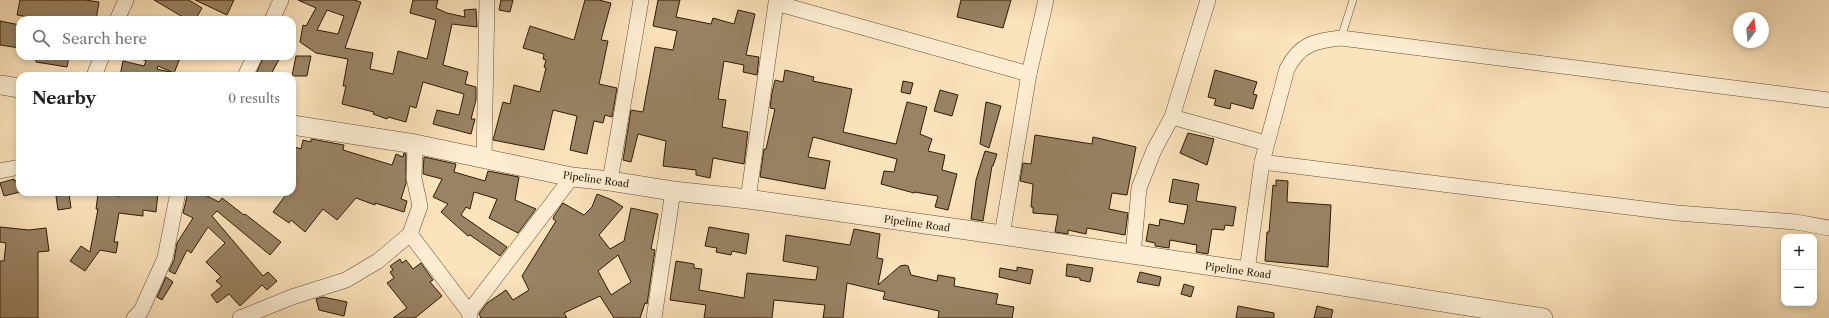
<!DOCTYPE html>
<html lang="en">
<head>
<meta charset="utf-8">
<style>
	:root { --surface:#fff; --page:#f6f6f6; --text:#222; --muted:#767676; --line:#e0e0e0 }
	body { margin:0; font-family:"Libre Caslon Text",serif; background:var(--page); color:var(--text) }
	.controls { position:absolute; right:12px; bottom:12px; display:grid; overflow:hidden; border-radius:8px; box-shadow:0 2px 6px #0003 }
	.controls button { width:36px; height:36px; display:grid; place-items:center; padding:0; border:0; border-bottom:1px solid var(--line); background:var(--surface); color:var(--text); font:20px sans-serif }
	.compass { position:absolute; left:1733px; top:12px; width:36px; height:36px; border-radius:50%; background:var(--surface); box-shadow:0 2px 6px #0003; rotate:15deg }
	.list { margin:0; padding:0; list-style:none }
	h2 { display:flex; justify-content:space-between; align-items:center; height:52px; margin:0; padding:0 16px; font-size:17px }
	h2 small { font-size:13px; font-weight:400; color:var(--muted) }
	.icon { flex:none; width:22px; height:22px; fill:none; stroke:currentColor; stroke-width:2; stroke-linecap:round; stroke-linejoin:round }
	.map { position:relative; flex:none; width:1829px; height:318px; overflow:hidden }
	.search { position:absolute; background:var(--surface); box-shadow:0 2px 6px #0003; left:16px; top:16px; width:280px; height:44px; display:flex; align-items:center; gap:10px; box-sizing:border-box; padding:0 14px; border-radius:12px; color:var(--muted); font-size:15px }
	.panel { position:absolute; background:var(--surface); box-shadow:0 2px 6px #0003; left:16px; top:72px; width:280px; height:124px; border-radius:12px }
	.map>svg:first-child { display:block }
</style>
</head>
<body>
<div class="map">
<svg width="1829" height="318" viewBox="0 0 1829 318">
	<rect width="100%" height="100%" fill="#fbe3bb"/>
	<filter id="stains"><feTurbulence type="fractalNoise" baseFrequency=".005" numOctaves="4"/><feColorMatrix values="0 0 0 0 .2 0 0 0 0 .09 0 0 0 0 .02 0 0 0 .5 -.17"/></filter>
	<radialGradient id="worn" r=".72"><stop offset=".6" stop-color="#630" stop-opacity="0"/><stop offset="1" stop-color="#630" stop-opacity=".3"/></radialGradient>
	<g fill="#998364" stroke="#2e1c05" fill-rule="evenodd">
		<path d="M20,0H85L99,2L96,20H48L17,15Z"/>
		<path d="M154,0H189L202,8L195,20H188Z"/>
		<path d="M195,0H234L227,15Z"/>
		<path d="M298,0H354L361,2L345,48L373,53L370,69L393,74L398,51L427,59L436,20L410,13L413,0H438L436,8L447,13L465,17L464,10L476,9L477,27L452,24L443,65L468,72L465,84L476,87V100L471,119H475L471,134L433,124L437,110L459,115L464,94L423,82L416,108L410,106L406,122L388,117L387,119L373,114L374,112L342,104L346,86H343L348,59L316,53L300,42L303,25L306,26L316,8ZM327,10L344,16L338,34L317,30Z"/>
		<path d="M501,0H513L510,12L499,10Z"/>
		<path d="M585,0H599L611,3L601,40L608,41L599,84L617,88L612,117L605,115L603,123L594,121L587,154L570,150L577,116L553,110L544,150L493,140L503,102L510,104L514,85L540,92L546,68L544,67L546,60L543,59L544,54L523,48L530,26L574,40Z"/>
		<path d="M658,0H680L676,17L711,24L713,18L734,24L738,10L755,14L746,55L759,57L757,75L743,72L744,65L724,61L718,99L726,100L722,127L748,132L744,164L713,158L710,178L696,175V170L663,166L666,141L638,134L631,162L623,160L631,110L643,112L655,47L673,50L677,31L653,26Z"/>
		<path d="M961,0H1011L1003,28L957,17Z"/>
		<path d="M0,21L20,25V48L0,45Z"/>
		<path d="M36,56H69L67,67L36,62Z"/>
		<path d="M134,56H181L174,73L158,66L157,69L170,72V76H120L123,61L144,66L146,61Z"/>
		<path d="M264,56H281L270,76H255Z"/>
		<path d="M296,56H311L307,76H292Z"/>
		<path d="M785,70L814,77L813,81L852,89L843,132L896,144L907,102L927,107L920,134L932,139L928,151L945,155L942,170L957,174L948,210L935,207L938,196L914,192V193L881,184L884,171L894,172L897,159L813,137L808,157L830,161L825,189L760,177L764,149H766L775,109L770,108L772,93L775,80L783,82Z"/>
		<path d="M1215,70L1257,82L1253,94L1257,95L1253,109L1231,103L1230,109L1214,105L1216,99L1208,97Z"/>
		<path d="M903,81L913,83L910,94L901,92Z"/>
		<path d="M940,90L958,95L952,116L934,111Z"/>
		<path d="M986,102L1001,106L989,148L980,144Z"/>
		<path d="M1188,133L1214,139L1207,165L1180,153Z"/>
		<path d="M1035,135L1092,144L1093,137L1136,147L1127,195L1112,193L1109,209L1128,213L1125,235L1087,228L1086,234L1068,230V234L1055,232L1058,215L1033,213V207H1031L1033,184L1020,181L1023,163L1031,164Z"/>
		<path d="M311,139L344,145L343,150L392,165L396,154L403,157L404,153L406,154V183L401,199L407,201L404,212L375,203V205L356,198L337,220L323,209L305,232L291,220L289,223L273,212L288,192H292V146L301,149L303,140L311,142Z"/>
		<path d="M985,151L997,154L993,166H992L983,221L971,219L976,180Z"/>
		<path d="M424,157L456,164L454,172L485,181L488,171L519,177L515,200L536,209L518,233L489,218L497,199L474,192L470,209L466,207L461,215L507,247L500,256L470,235L468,236L441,212L448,204L433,197L442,179L423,174Z"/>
		<path d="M14,179V181L20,180V192L4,196L0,183Z"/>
		<path d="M1173,179L1199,184L1196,201L1236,207L1233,226L1225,225L1224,230L1212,229L1208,254L1196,252L1197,245L1170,240L1169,248L1155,246V243L1146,241L1149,224L1159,226L1160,219L1184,224L1188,205L1169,202Z"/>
		<path d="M1276,180L1288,181L1287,202L1331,205L1328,267L1265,261L1267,232H1269L1273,185L1276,186Z"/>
		<path d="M120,192H158L156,212L143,210V216L119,213L114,242H118L116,253L100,250L85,271L70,261L81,246L90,252L98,209H96L98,194L120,196Z"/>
		<path d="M188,192H199L219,202L222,198L244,215L245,214L281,242L270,255L217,211L212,216L263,276L268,272L277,281L267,290L262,285L240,306L229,294L217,303L211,295L222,286L216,281L221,277L206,262L225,243L208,227L191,253L187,250L175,274L169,271L174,260L177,243L193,218L183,213Z"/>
		<path d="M69,194L71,208L58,210L56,196Z"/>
		<path d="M597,194L612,200L623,207L599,235L610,249L624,241L631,208L658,214L651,249L655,250L647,304L645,303L640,318H614L600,296L564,313L567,318H481L479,314L487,303L506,290L513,300L529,290L522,276L556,221L553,219L554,216L563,203L584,215L592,207ZM618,255L631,282L611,295L598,271Z"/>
		<path d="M0,227L29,230L46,228L49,251L38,252V318H0V261H4L6,243L0,242Z"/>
		<path d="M709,227L749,234L746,254L732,251L731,255L716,252L717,248L705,246Z"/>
		<path d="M854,229L880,234L877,258L883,259L878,285L900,266L905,265L908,266L911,275L937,281L938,275L955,278L954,286L998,294L996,304L1014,307L1012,318H938L939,311L883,299L885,292L847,283L843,318H823L825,305L774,300L772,318H704L706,305L670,300L676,261L694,264V268L702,269L699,290L744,298L747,273L816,280L818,267L783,261L786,235L850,245Z"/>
		<path d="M400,259L402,263L406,260L413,269L421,263L433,280L430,282L442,296L415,318H393L407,308L387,283L394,278L390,272L393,270L390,266Z"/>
		<path d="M1067,264L1093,268L1090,282L1080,280V278L1066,276Z"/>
		<path d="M1017,267L1033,270L1030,284L999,277L1000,268L1017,271Z"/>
		<path d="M1140,272L1161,277L1159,286L1137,282Z"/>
		<path d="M166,277L173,282L162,300L157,297Z"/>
		<path d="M1184,284L1194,287L1191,297L1181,294Z"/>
		<path d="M323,297L347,302L344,316L319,310L316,299Z"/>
		<path d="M1238,306L1274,313V318H1236Z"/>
		<path d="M1317,306L1333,310L1331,318H1314Z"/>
	</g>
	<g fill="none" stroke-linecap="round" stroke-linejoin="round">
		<defs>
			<path id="service" d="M1341,38L1353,0"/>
			<g id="minor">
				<path d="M117,20L126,0"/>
				<path d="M272,20L281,0"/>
				<path d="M94,76L102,56"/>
				<path d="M245,76L255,56"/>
				<path d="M1172,117L1266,143"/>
				<path d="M484,159L487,0"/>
				<path d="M1262,162L1677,213L1796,222L1829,228"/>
				<path d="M0,171L20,167"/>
				<path d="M610,181L641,0"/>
				<path d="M748,199L776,3L1029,74"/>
				<path d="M410,234L469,312"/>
				<path d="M1002,235L1029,74L1046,0"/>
				<path d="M1133,255L1139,188L1154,150L1172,117L1208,0"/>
				<path d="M1247,271L1262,162L1287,69C1300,44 1314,41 1341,38L1829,100"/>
				<path d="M134,318L141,311L165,258L178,192"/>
				<path d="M240,318L292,297L346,280L378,261L410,234L420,206L414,178L415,144"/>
				<path d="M470,318L469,312L572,177"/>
				<path d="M654,318L673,191"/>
			</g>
			<g id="tertiary">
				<path d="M0,85L20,88"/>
				<path d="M292,125L415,144L572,177L610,181L673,191L748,199L1002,235L1247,271L1543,318"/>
			</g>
		</defs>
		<use href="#service" stroke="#614e32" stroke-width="8"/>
		<use href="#minor" stroke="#614e32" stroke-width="16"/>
		<use href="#tertiary" stroke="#614e32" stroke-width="20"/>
		<use href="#service" stroke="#fcedd3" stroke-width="7"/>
		<use href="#minor" stroke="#fcedd3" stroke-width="15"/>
		<use href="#tertiary" stroke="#fcedd3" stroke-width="19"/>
	</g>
	<g text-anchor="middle" stroke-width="3" stroke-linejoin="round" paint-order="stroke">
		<g font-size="10" fill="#2e1c05" stroke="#fcedd3">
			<text transform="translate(596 179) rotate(8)" y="4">Pipeline Road</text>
			<text transform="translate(917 223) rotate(8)" y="4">Pipeline Road</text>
			<text transform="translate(1238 270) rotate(8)" y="4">Pipeline Road</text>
		</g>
	</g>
	<rect width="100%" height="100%" filter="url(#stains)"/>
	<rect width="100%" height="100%" fill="url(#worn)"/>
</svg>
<div class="controls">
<button>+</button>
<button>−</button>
</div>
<svg class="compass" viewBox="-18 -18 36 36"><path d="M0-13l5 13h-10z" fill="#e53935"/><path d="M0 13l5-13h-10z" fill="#767676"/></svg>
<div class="search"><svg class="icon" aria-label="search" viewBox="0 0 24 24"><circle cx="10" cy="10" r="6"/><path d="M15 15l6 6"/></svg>Search here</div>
<section class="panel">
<h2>Nearby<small>0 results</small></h2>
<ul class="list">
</ul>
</section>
</div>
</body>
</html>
